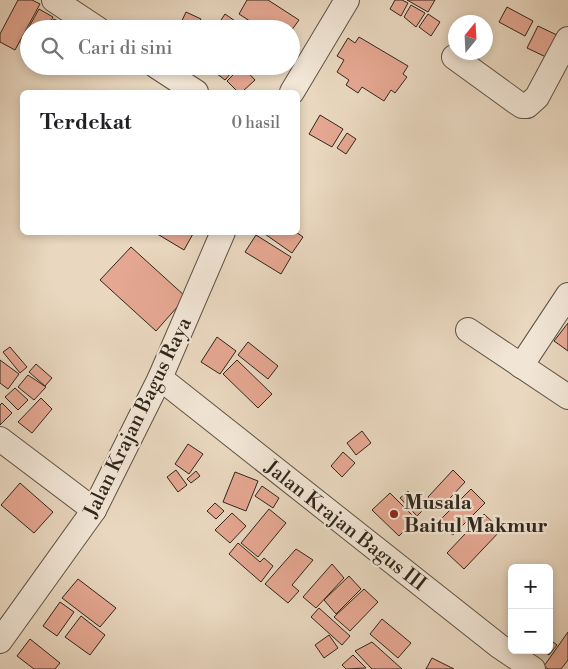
<!DOCTYPE html>
<html lang="id">
<head>
<meta charset="utf-8">
<style>
	:root { --surface:#fff; --page:#f2f2f2; --text:#202124; --muted:#757577; --line:#e0e0e0 }
	body { margin:0; font-family:"Libre Bodoni",serif; background:var(--page); color:var(--text) }
	.controls { position:absolute; right:15px; bottom:15px; display:grid; overflow:hidden; border-radius:8px; box-shadow:0 2px 8px #0003 }
	.controls button { width:45px; height:45px; display:grid; place-items:center; padding:0; border:0; border-bottom:1px solid var(--line); background:var(--surface); color:var(--text); font:25px sans-serif }
	.compass { position:absolute; left:448px; top:15px; width:45px; height:45px; border-radius:50%; background:var(--surface); box-shadow:0 2px 8px #0003; rotate:18deg }
	.list { margin:0; padding:0; list-style:none }
	h2 { display:flex; justify-content:space-between; align-items:center; height:65px; margin:0; padding:0 20px; font-size:21px }
	h2 small { font-size:16px; font-weight:400; color:var(--muted) }
	.icon { flex:none; width:28px; height:28px; fill:none; stroke:currentColor; stroke-width:2; stroke-linecap:round; stroke-linejoin:round }
	.map { position:relative; flex:none; width:568px; height:669px; overflow:hidden }
	.search { position:absolute; background:var(--surface); box-shadow:0 2px 8px #0003; left:20px; top:20px; width:280px; height:55px; display:flex; align-items:center; gap:12px; box-sizing:border-box; padding:0 18px; border-radius:28px; color:var(--muted); font-size:19px }
	.panel { position:absolute; background:var(--surface); box-shadow:0 2px 8px #0003; left:20px; top:90px; width:280px; height:145px; border-radius:8px }
	.map>svg:first-child { display:block }
</style>
</head>
<body>
<div class="map">
<svg width="568" height="669" viewBox="0 0 568 669">
	<rect width="100%" height="100%" fill="#e9d7bf"/>
	<filter id="stains"><feTurbulence type="fractalNoise" baseFrequency=".004" numOctaves="4"/><feColorMatrix values="0 0 0 0 .2 0 0 0 0 .09 0 0 0 0 .02 0 0 0 .5 -.17"/></filter>
	<radialGradient id="worn" r=".72"><stop offset=".6" stop-color="#630" stop-opacity="0"/><stop offset="1" stop-color="#630" stop-opacity=".3"/></radialGradient>
	<g fill="#e5a792" stroke="#30261b">
		<path d="M18,0H32L40,4L15,50L0,42V34Z"/>
		<path d="M247,0H268L299,20L291,31V29H262L239,14Z"/>
		<path d="M395,0H402L408,3L401,16L390,9Z"/>
		<path d="M407,0H435L428,12Z"/>
		<path d="M411,5L425,13L416,27L404,17Z"/>
		<path d="M507,7L533,21L525,36L499,22Z"/>
		<path d="M39,9L53,17L47,29H29V48L20,43Z"/>
		<path d="M186,12L201,19L196,29L179,27Z"/>
		<path d="M225,14L238,23L234,29H215Z"/>
		<path d="M428,14L440,22L431,36L419,27Z"/>
		<path d="M54,19L73,29H49Z"/>
		<path d="M538,26L559,36L548,58L527,48Z"/>
		<path d="M359,37L408,66L403,74L407,77L395,93L391,90L384,101L362,87L358,93L346,85L349,80L337,72L344,60L337,56L348,38L355,43Z"/>
		<path d="M38,66H57L54,74Z"/>
		<path d="M222,66H237L225,80L216,73Z"/>
		<path d="M242,66L255,80L242,92H238L227,81Z"/>
		<path d="M247,66H264L258,74Z"/>
		<path d="M320,115L343,129L332,147L309,134Z"/>
		<path d="M347,133L356,139L346,154L337,148Z"/>
		<path d="M154,232H194L184,250Z"/>
		<path d="M262,232H296L303,237L292,253Z"/>
		<path d="M256,235L291,257L281,274L245,252Z"/>
		<path d="M131,247L186,297L156,331L100,280Z"/>
		<path d="M568,323V351L554,341Z"/>
		<path d="M217,337L236,351L220,374L201,362Z"/>
		<path d="M248,342L278,366L268,379L238,355Z"/>
		<path d="M10,347L27,367L20,373L3,352Z"/>
		<path d="M0,360L19,374L8,389L0,383Z"/>
		<path d="M237,360L272,394L258,408L223,374Z"/>
		<path d="M36,364L52,378L45,386L29,372Z"/>
		<path d="M28,375L46,387L34,400L18,387Z"/>
		<path d="M15,388L28,400L18,410L5,397Z"/>
		<path d="M41,398L52,409L32,433L18,422Z"/>
		<path d="M2,403L12,413L0,425V405Z"/>
		<path d="M362,431L371,443L356,455L347,443Z"/>
		<path d="M188,444L203,454L189,474L175,464Z"/>
		<path d="M343,452L355,463L342,477L331,466Z"/>
		<path d="M176,470L187,485L178,492L167,477Z"/>
		<path d="M453,470L465,482L440,509L428,497Z"/>
		<path d="M196,471L200,476L191,483L187,479Z"/>
		<path d="M235,472L258,481L246,511L223,502Z"/>
		<path d="M20,483L53,512L34,533L1,505Z"/>
		<path d="M262,486L279,498L273,508L255,496Z"/>
		<path d="M471,489L485,503L453,535L437,523Z"/>
		<path d="M408,491L424,509L417,516L400,498Z"/>
		<path d="M390,493L416,519L399,536L372,510Z"/>
		<path d="M215,503L224,511L216,519L207,511Z"/>
		<path d="M269,509L286,523L258,557L241,543Z"/>
		<path d="M232,513L246,526L230,543L215,530Z"/>
		<path d="M484,514L501,530L464,569L447,553Z"/>
		<path d="M238,543L260,562L264,558L273,566L261,582L229,554Z"/>
		<path d="M296,549L313,560L292,585L299,591L288,603L265,584Z"/>
		<path d="M332,564L344,578L316,608L303,597Z"/>
		<path d="M349,576L361,589L336,614L324,600Z"/>
		<path d="M78,579L116,608L100,627L62,598Z"/>
		<path d="M364,589L378,602L350,631L334,617Z"/>
		<path d="M60,602L74,612L57,636L43,626Z"/>
		<path d="M319,608L350,636L342,645L311,617Z"/>
		<path d="M81,616L105,635L90,655L65,637Z"/>
		<path d="M382,619L411,643L398,658L370,634Z"/>
		<path d="M568,632V660L561,669H548L544,666Z"/>
		<path d="M329,635L338,648L324,658L315,645Z"/>
		<path d="M30,639L60,663L55,669H34L17,656Z"/>
		<path d="M549,639L557,645L549,655L542,650H549Z"/>
		<path d="M372,642L402,669H372L355,651Z"/>
		<path d="M353,655L366,668L346,669L342,665Z"/>
		<path d="M432,658L454,669H426Z"/>
	</g>
	<g fill="none" stroke-linecap="round" stroke-linejoin="round">
		<defs>
			<g id="minor">
				<path d="M54,0L98,29"/>
				<path d="M454,57L516,102L522,106H527L537,97L568,39"/>
				<path d="M156,66L196,92"/>
				<path d="M292,92L347,0"/>
				<path d="M468,330L568,397"/>
				<path d="M521,366L568,295"/>
				<path d="M160,378L499,646L533,669"/>
				<path d="M0,439L94,510"/>
				<path d="M0,641L94,510L160,378L223,232"/>
			</g>
		</defs>
		<use href="#minor" stroke="#5e5244" stroke-width="26"/>
		<use href="#minor" stroke="#f1e5d5" stroke-width="24"/>
	</g>
	<circle fill="#8f2418" stroke="#f1e5d5" stroke-width="2" cx="394" cy="514" r="5"/>
	<g text-anchor="middle" stroke-width="4.5" stroke-linejoin="round" paint-order="stroke">
		<g font-size="20" fill="#30261b" stroke="#f1e5d5">
			<text transform="translate(137 417) rotate(-64)" y="7">Jalan Krajan Bagus Raya</text>
			<text transform="translate(346 525) rotate(38)" y="7">Jalan Krajan Bagus III</text>
		</g>
		<g font-size="20" font-weight="bold" fill="#30261b" stroke="#f1e5d5" text-anchor="start">
			<text x="404" y="509">Musala<tspan x="404" dy="23">Baitul Makmur</tspan></text>
		</g>
	</g>
	<rect width="100%" height="100%" filter="url(#stains)"/>
	<rect width="100%" height="100%" fill="url(#worn)"/>
</svg>
<div class="controls">
<button>+</button>
<button>−</button>
</div>
<svg class="compass" viewBox="-18 -18 36 36"><path d="M0-13l5 13h-10z" fill="#e53935"/><path d="M0 13l5-13h-10z" fill="#757577"/></svg>
<div class="search"><svg class="icon" aria-label="search" viewBox="0 0 24 24"><circle cx="10" cy="10" r="6"/><path d="M15 15l6 6"/></svg>Cari di sini</div>
<section class="panel">
<h2>Terdekat<small>0 hasil</small></h2>
<ul class="list">
</ul>
</section>
</div>
</body>
</html>
